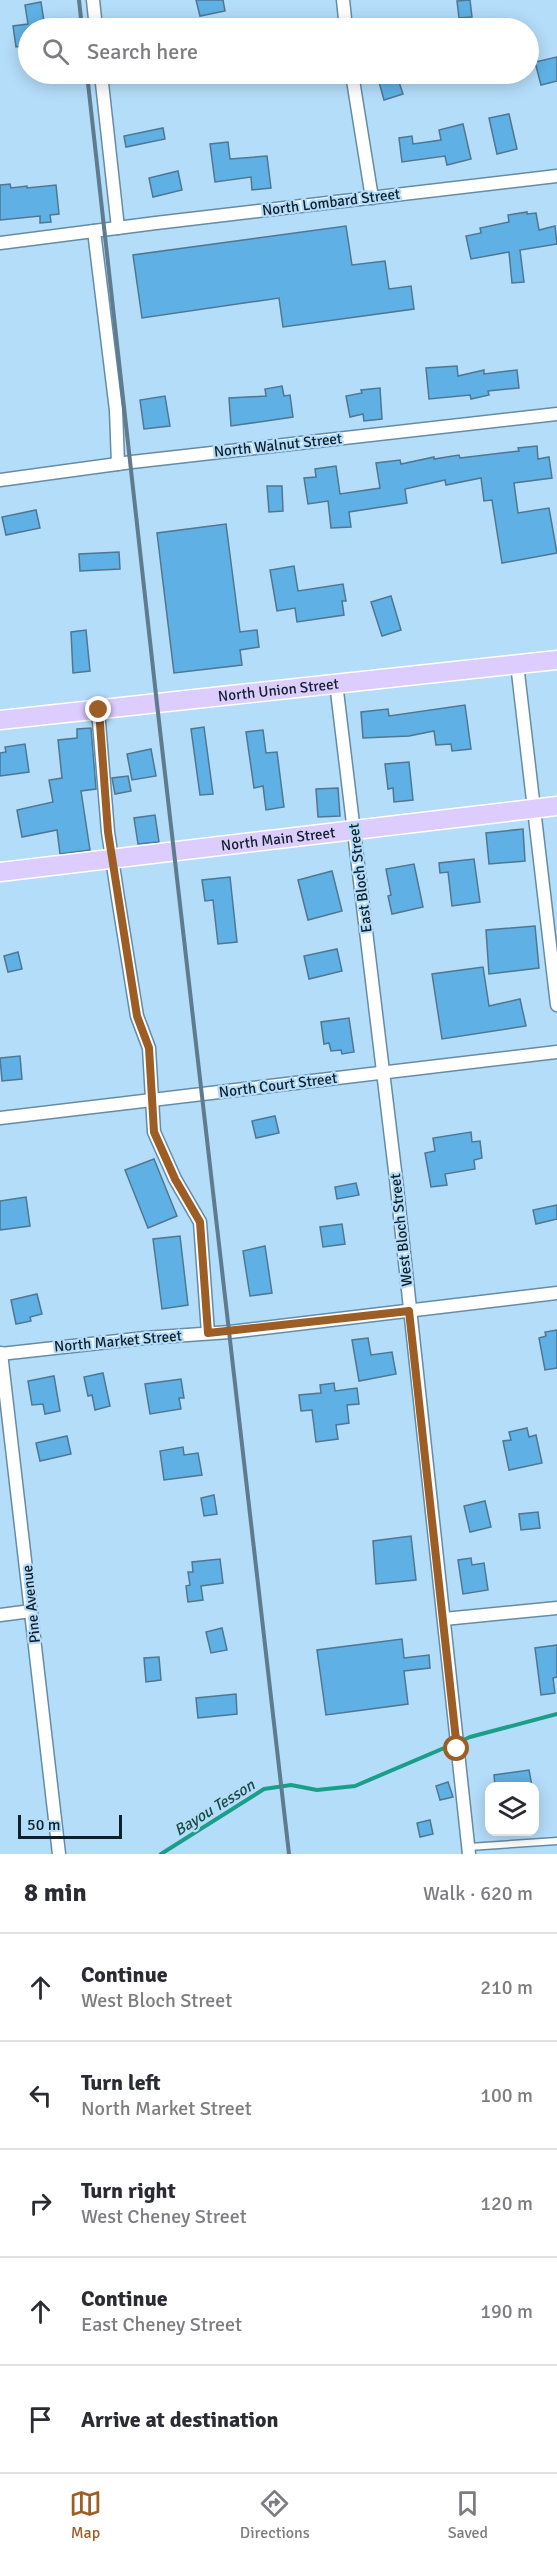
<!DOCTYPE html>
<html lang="en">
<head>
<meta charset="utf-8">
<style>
	:root { --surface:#fff; --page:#f7f7f7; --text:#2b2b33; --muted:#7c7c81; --line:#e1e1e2; --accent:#9d5e26 }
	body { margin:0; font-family:Signika,sans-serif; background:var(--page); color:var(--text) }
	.controls { position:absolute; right:18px; bottom:18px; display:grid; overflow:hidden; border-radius:12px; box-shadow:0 3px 15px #0003 }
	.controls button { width:54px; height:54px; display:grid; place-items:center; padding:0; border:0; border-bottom:2px solid var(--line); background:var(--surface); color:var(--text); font:30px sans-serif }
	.scale { position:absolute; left:18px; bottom:15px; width:104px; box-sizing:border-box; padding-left:6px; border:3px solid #10202a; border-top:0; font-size:16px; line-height:21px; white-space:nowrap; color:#10202a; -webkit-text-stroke:4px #b4ddfa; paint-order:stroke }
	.stop { position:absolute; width:18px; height:18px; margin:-14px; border:4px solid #9d5e26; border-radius:50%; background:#fff }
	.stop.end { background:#9d5e26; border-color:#fff; box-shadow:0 2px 6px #0008 }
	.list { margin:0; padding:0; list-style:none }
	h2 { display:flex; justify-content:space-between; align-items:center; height:78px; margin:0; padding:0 24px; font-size:26px }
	h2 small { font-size:20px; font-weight:400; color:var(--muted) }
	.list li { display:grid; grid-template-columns:39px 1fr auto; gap:18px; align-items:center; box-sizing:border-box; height:108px; padding:0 24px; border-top:2px solid var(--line) }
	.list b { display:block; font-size:22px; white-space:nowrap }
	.list p { margin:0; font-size:20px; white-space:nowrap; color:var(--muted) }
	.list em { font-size:20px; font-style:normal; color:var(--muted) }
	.icon { flex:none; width:33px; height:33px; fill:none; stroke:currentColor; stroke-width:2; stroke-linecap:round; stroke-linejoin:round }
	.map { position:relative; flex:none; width:557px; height:1854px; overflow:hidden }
	.search { position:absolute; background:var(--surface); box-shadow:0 3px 15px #0003; left:18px; right:18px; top:18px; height:66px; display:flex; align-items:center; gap:15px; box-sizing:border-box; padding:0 21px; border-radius:33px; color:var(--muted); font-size:22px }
	.sheet { height:618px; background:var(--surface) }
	nav { display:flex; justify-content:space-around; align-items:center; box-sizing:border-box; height:84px; border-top:2px solid var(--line); background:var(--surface); font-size:16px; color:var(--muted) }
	nav a { display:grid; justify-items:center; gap:3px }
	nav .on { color:var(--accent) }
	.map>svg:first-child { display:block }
</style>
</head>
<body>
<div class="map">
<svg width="557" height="1854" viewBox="0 0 557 1854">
	<rect width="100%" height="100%" fill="#b4ddfa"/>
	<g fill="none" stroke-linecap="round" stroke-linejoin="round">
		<path stroke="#1a9e8a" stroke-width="4" d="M161,1854L264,1789L291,1785L317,1790L355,1786L470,1737L557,1714"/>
	</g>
	<g fill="#5fb1e5" stroke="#507690" stroke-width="1.5">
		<path d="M196,0H223L225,11L200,16Z"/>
		<path d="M470,0L472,17L459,18L457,1Z"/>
		<path d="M41,2L45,28H28V45L16,47L13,26L28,24L25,5Z"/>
		<path d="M557,57V81L541,85L535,62Z"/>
		<path d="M397,76L403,94L384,100L379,82Z"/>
		<path d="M509,114L517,149L497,154L489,118Z"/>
		<path d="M463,124L471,159L447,165L445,156L402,162L399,138L412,136L413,144L441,140L439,130Z"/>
		<path d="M163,128L165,139L126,147L124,136Z"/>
		<path d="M228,142L230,159L267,156L271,188L252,190L251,177L215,182L210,144Z"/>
		<path d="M178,171L182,190L153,197L149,178Z"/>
		<path d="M10,184L11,188L27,186V188L56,185L59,214L50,215L51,222L40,223V216L0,220V185Z"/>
		<path d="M527,212V214L536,213L539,230L555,226L557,244L520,250L524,282L512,283L509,252L471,259L466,236L481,233L480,228L509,222L508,215Z"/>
		<path d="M346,226L352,265L385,261L389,289L411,286L414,309L283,327L279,298L142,318L133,255Z"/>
		<path d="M457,366L458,376L484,370V374L517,370L519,388L488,391L489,395L471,399L470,395L429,399L426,368Z"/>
		<path d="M282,386L284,396L290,395L293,417L231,426L229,398L266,396L265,389Z"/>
		<path d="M380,388L382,419L364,421L363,414L350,417L346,396L362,393L361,390Z"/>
		<path d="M165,396L170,426L144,429L140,400Z"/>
		<path d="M537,446L538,459L549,457L552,478L514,483L518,513L549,508L557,553L502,563L492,500L484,501L481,478L446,485L445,480L405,489L407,503L349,512L351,527L331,528L328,501L308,504L304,478L316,477L315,469L336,466L340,494L380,488L376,463L400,460L401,464L434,457V459L459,455L460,458L519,451L518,448Z"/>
		<path d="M267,486H282L283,511L269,512Z"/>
		<path d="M36,510L40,528L6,535L2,517Z"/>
		<path d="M226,524L240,632L257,630L259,647L240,650L242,665L174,673L157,533Z"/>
		<path d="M119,552L120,569L80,571L79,554Z"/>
		<path d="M294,566L298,591L343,584L346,601H342L344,615L297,622L295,608L277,611L270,570Z"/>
		<path d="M391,596L401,630L382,636L371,602Z"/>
		<path d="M86,630L90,671L73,673L71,632Z"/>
		<path d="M465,705L471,749L452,751L451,744L436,745L434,731L409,736L363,738L361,712L388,709L389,716Z"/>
		<path d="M204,727L213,794L200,795L191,729Z"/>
		<path d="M91,728L96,789L81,791L90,850L60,854L57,830L22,837L17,810L53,802L49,780L62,778L58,740L77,738V729Z"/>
		<path d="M263,730L266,753L277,752L284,807L266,810L263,786L254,788L246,732Z"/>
		<path d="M25,744L29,772L0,776V753L6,752L5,747Z"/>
		<path d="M151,749L156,776L132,780L127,754Z"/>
		<path d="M409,762L413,800L394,802L393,788L388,789L385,764Z"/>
		<path d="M128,776L131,791L115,794L112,778Z"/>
		<path d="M338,788L340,816L318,817L316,789Z"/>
		<path d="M155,815L159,842L138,844L134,818Z"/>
		<path d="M523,829L525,861L489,864L486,833Z"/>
		<path d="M474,859L480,902L452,906L448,872L440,873L439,863Z"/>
		<path d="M414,864L423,907L392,914L388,896L391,895L386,869Z"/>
		<path d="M332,871L342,911L308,920L298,880Z"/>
		<path d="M230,877L237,942L218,944L213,900L205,901L202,880Z"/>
		<path d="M535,926L539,968L489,974L486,930Z"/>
		<path d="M337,949L342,971L309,979L304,956Z"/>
		<path d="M18,952L22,969L8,972L4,956Z"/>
		<path d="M483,967L489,1006L520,999L526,1026L442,1039L432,974Z"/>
		<path d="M349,1018L354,1052L342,1054L341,1050L331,1051L329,1043L324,1044L321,1022Z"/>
		<path d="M20,1056L22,1079L2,1081L0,1058Z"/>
		<path d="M275,1116L279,1133L256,1138L252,1121Z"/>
		<path d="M471,1132L472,1142L480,1141L482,1158L474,1160L475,1169L445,1174L447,1185L431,1187L425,1153L435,1151L433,1138Z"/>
		<path d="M154,1159L177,1216L148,1228L125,1170Z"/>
		<path d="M356,1183L359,1195L337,1199L335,1187Z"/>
		<path d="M26,1197L30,1226L0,1230V1201Z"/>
		<path d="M557,1205V1219L536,1224L533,1210Z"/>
		<path d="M342,1224L345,1244L323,1247L320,1227Z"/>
		<path d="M180,1236L188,1305L162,1309L153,1239Z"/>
		<path d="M265,1246L272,1293L250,1296L243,1251Z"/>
		<path d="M37,1294L42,1314L30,1317L31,1321L16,1324L11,1300Z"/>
		<path d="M557,1330V1368L545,1370L539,1338L546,1336L545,1332Z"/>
		<path d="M368,1338L371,1355L392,1352L396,1374L359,1381L352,1340Z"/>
		<path d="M103,1373L110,1406L95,1410L92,1395L88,1396L84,1377Z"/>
		<path d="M54,1376L60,1411L45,1414L43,1404L32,1405L28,1381Z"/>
		<path d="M181,1379L184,1398H179L181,1409L150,1414L145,1384Z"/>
		<path d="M334,1383L335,1391L357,1388L359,1404L347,1405L349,1423L336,1425L338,1439L316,1442L312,1410L301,1411L299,1395L321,1393L320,1385Z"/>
		<path d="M527,1428L529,1437L536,1435L542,1463L509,1470L503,1441L511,1440L509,1432Z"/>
		<path d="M67,1436L71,1454L40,1461L36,1443Z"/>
		<path d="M183,1447L184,1455L198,1453L202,1475L164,1480L160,1451Z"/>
		<path d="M214,1495L217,1514L204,1516L201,1498Z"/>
		<path d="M485,1501L491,1527L470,1532L464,1506Z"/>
		<path d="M538,1512L540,1528L521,1530L519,1514Z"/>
		<path d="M411,1536L416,1580L376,1584L373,1541Z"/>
		<path d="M471,1558L472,1565L484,1563L488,1590L463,1594L458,1560Z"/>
		<path d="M220,1559L223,1583L201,1586L203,1600L188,1602L186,1586L190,1585L188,1572H193L192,1562Z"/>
		<path d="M222,1628L227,1650L211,1653L206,1632Z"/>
		<path d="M402,1639L404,1658L429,1655L430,1668L404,1671L408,1704L326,1715L317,1650Z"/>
		<path d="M557,1645V1677L553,1678L555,1693L541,1695L535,1648Z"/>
		<path d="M159,1657L161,1680L146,1682L144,1658Z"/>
		<path d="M236,1694L237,1714L198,1718L196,1698Z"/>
		<path d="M529,1770L532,1786H495L494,1775Z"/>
		<path d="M448,1782L453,1797L440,1800L436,1786Z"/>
		<path d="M430,1820L433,1834L420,1837L417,1823Z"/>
	</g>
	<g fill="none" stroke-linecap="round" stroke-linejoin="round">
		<defs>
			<path id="service" d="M469,1847L557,1841"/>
			<g id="minor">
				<path d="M93,0L96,28"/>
				<path d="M343,0L346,28"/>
				<path d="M101,74L118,228"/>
				<path d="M352,74L372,198"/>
				<path d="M94,231L116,410L118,464"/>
				<path d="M0,243L156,223L557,176"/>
				<path d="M0,480L132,462L557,414"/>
				<path d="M517,664L557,1005"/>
				<path d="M336,683L396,1179L469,1854"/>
				<path d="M98,710L108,832L118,898L137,1016L149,1048L154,1132L175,1179L200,1222L208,1333"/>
				<path d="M0,1118L557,1052"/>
				<path d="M1,1353L59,1854"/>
				<path d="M0,1354L145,1338L230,1332L557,1293"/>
				<path d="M0,1615L31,1611"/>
				<path d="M444,1619L557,1608"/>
			</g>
			<g id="primary">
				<path id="s1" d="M0,720L557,660"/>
				<path id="s2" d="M0,872L557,806"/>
			</g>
		</defs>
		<use href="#service" stroke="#658ca6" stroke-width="9"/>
		<use href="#minor" stroke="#658ca6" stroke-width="15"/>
		<use href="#primary" stroke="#fff" stroke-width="21"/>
		<use href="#service" stroke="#fff" stroke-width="6"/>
		<use href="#minor" stroke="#fff" stroke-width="12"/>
		<use href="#primary" stroke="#ddcdff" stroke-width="18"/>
		<g stroke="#5f7b8f" stroke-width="4">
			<path d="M79,0L82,28"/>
			<path d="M87,74L157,704L289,1854"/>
		</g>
	</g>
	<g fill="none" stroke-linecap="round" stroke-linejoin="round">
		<path stroke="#9d5e26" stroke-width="8" d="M99,710L108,832L137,1016L149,1048L154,1132L175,1179L200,1222L208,1333L409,1311L457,1749"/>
	</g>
	<g text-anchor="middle" stroke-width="4.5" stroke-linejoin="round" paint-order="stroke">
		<g font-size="15" fill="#10202a" stroke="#b4ddfa">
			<text transform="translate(331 202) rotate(-7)" y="5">North Lombard Street</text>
			<text transform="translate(278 445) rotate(-6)" y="5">North Walnut Street</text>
			<text dy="5" stroke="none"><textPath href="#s1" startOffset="280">North Union Street</textPath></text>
			<text dy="5" stroke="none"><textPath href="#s2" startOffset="280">North Main Street</textPath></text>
			<text transform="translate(360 878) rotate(-97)" y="5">East Bloch Street</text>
			<text transform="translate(278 1085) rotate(-7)" y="5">North Court Street</text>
			<text transform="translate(401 1230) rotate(-96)" y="5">West Bloch Street</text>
			<text transform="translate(118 1341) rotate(-5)" y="5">North Market Street</text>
			<text transform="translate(31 1604) rotate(-96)" y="5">Pine Avenue</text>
		</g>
		<g font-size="16" font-style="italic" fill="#1a4c43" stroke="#b4ddfa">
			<text transform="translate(214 1807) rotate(-32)" y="6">Bayou Tesson</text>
		</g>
	</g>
</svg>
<div class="controls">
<button><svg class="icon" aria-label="layers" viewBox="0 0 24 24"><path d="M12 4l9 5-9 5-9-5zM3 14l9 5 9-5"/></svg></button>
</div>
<div class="scale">50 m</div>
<div class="stop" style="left:457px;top:1749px"></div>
<div class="stop end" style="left:99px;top:710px"></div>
<div class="search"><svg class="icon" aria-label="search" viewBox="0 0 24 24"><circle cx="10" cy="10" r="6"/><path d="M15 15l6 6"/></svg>Search here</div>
</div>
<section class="sheet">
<h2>8 min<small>Walk · 620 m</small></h2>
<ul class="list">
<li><svg class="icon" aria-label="ahead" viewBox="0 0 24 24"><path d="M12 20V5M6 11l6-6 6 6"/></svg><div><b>Continue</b><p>West Bloch Street</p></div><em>210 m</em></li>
<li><svg class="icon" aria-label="left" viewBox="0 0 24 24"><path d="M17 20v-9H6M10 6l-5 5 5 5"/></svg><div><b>Turn left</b><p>North Market Street</p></div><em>100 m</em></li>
<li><svg class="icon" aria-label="right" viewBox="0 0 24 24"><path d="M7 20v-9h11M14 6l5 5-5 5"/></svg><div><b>Turn right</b><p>West Cheney Street</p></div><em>120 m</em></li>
<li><svg class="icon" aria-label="ahead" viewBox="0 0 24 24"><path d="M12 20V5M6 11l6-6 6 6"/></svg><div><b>Continue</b><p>East Cheney Street</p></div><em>190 m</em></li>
<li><svg class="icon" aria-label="arrive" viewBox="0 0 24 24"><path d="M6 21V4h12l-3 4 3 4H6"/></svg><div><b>Arrive at destination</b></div></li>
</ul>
</section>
<nav>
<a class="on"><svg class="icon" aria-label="map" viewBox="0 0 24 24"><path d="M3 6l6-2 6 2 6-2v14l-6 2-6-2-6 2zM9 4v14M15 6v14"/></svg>Map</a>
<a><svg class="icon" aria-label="directions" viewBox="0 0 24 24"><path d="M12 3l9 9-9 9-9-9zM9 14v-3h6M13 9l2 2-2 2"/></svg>Directions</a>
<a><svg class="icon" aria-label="saved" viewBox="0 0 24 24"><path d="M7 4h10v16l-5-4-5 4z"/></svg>Saved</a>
</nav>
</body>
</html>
